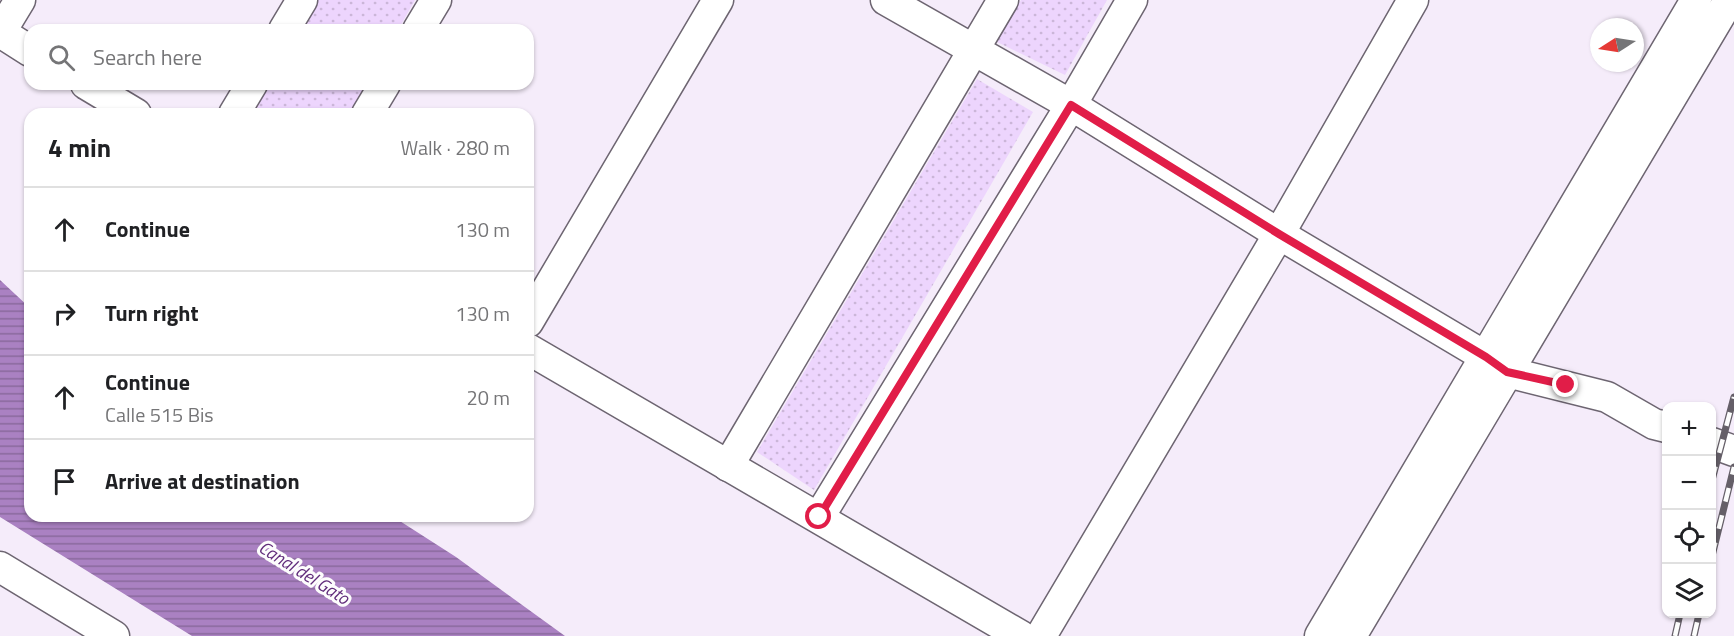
<!DOCTYPE html>
<html lang="en">
<head>
<meta charset="utf-8">
<style>
	:root { --surface:#fff; --page:#f6f6f6; --text:#202124; --muted:#757577; --line:#e0e0e0 }
	body { margin:0; font-family:"Titillium Web",sans-serif; background:var(--page); color:var(--text) }
	.controls { position:absolute; right:18px; bottom:18px; display:grid; overflow:hidden; border-radius:12px; box-shadow:0 2px 4px #0004 }
	.controls button { width:54px; height:54px; display:grid; place-items:center; padding:0; border:0; border-bottom:2px solid var(--line); background:var(--surface); color:var(--text); font:30px sans-serif }
	.compass { position:absolute; left:1590px; top:18px; width:54px; height:54px; border-radius:50%; background:var(--surface); box-shadow:0 2px 4px #0004; rotate:258deg }
	.stop { position:absolute; width:18px; height:18px; margin:-14px; border:4px solid #e11d48; border-radius:50%; background:#fff }
	.stop.end { background:#e11d48; border-color:#fff; box-shadow:0 2px 6px #0008 }
	.list { margin:0; padding:0; list-style:none }
	h2 { display:flex; justify-content:space-between; align-items:center; height:78px; margin:0; padding:0 24px; font-size:26px }
	h2 small { font-size:20px; font-weight:400; color:var(--muted) }
	.list li { display:grid; grid-template-columns:39px 1fr auto; gap:18px; align-items:center; box-sizing:border-box; height:84px; padding:0 24px; border-top:2px solid var(--line) }
	.list b { display:block; font-size:22px; white-space:nowrap }
	.list p { margin:0; font-size:20px; white-space:nowrap; color:var(--muted) }
	.list em { font-size:20px; font-style:normal; color:var(--muted) }
	.icon { flex:none; width:33px; height:33px; fill:none; stroke:currentColor; stroke-width:2; stroke-linecap:round; stroke-linejoin:round }
	.map { position:relative; flex:none; width:1734px; height:636px; overflow:hidden }
	.search { position:absolute; background:var(--surface); box-shadow:0 2px 4px #0004; left:24px; top:24px; width:510px; height:66px; display:flex; align-items:center; gap:15px; box-sizing:border-box; padding:0 21px; border-radius:18px; color:var(--muted); font-size:22px }
	.panel { position:absolute; background:var(--surface); box-shadow:0 2px 4px #0004; left:24px; top:108px; width:510px; height:414px; border-radius:18px }
	.map>svg:first-child { display:block }
</style>
</head>
<body>
<div class="map">
<svg width="1734" height="636" viewBox="0 0 1734 636">
	<defs>
		<pattern id="park-dots" width="8" height="8" patternUnits="userSpaceOnUse" patternTransform="scale(1.5)"><rect width="8" height="8" fill="#edd5fd"/><path d="M2 2h.1M6 6h.1" fill="none" stroke="#cbb6d8" stroke-width="1.8" stroke-linecap="round"/></pattern>
		<pattern id="water-rules" width="6" height="5" patternUnits="userSpaceOnUse" patternTransform="scale(1.5)"><rect width="6" height="5" fill="#aa81c2"/><path d="M0 2.5h6" fill="none" stroke="#8a699d"/></pattern>
	</defs>
	<rect width="100%" height="100%" fill="#f5ecfa"/>
	<g fill="url(#park-dots)">
		<path d="M314,0H415L398,30H296Z"/>
		<path d="M1021,0H1107L1065,75L995,41Z"/>
		<path d="M977,79L1033,112L814,490L757,452Z"/>
		<path d="M263,84H368L351,114H245Z"/>
	</g>
	<path fill="url(#water-rules)" d="M0,280L30,308V516H392L456,557L565,636H192L0,517Z"/>
	<g fill="none" stroke-linecap="round" stroke-linejoin="round">
		<defs>
			<g id="minor">
				<path d="M886,0L1071,105L1279,234L1486,357L1507,372L1607,397L1654,424L1666,427"/>
				<path d="M284,30L302,0"/>
				<path d="M418,30L436,0"/>
				<path d="M0,32L30,51"/>
				<path d="M0,33L20,0"/>
				<path d="M86,84L136,114"/>
				<path d="M234,114L252,84"/>
				<path d="M367,114L385,84"/>
				<path d="M528,322L718,0"/>
				<path d="M528,349L1021,636"/>
				<path d="M1712,443L1734,451"/>
				<path d="M728,466L1003,0"/>
				<path d="M819,517L1071,105L1132,0"/>
				<path d="M0,567L114,636"/>
				<path d="M1041,636L1279,234L1413,0"/>
				<path d="M1320,636L1696,0"/>
				<path d="M1351,636L1729,0"/>
			</g>
		</defs>
		<use href="#minor" stroke="#6d6571" stroke-width="33"/>
		<use href="#minor" stroke="#fff" stroke-width="30"/>
		<defs>
			<g id="rail">
				<path d="M1712,480L1734,397"/>
				<path d="M1712,556L1734,467"/>
				<path d="M1675,636L1680,614"/>
				<path d="M1694,636L1699,614"/>
			</g>
		</defs>
		<use href="#rail" stroke="#655f68" stroke-width="7"/>
		<use href="#rail" stroke="#fdfdfd" stroke-width="4.5" stroke-dasharray="14" stroke-linecap="butt"/>
	</g>
	<g fill="none" stroke-linecap="round" stroke-linejoin="round">
		<path stroke="#e11d48" stroke-width="8" d="M819,517L1071,105L1279,234L1486,357L1507,372L1566,385"/>
	</g>
	<g text-anchor="middle" stroke-width="6" stroke-linejoin="round" paint-order="stroke">
		<g font-size="18" font-style="italic" fill="#612d7b" stroke="#fdfdfd">
			<text transform="translate(304 573) rotate(32)" y="6">Canal del Gato</text>
		</g>
	</g>
</svg>
<div class="controls">
<button>+</button>
<button>−</button>
<button><svg class="icon" aria-label="locate" viewBox="0 0 24 24"><circle cx="12" cy="12" r="6"/><path d="M12 2v4M12 18v4M2 12h4M18 12h4"/></svg></button>
<button><svg class="icon" aria-label="layers" viewBox="0 0 24 24"><path d="M12 4l9 5-9 5-9-5zM3 14l9 5 9-5"/></svg></button>
</div>
<svg class="compass" viewBox="-18 -18 36 36"><path d="M0-13l5 13h-10z" fill="#e53935"/><path d="M0 13l5-13h-10z" fill="#757577"/></svg>
<div class="stop" style="left:819px;top:517px"></div>
<div class="stop end" style="left:1566px;top:385px"></div>
<div class="search"><svg class="icon" aria-label="search" viewBox="0 0 24 24"><circle cx="10" cy="10" r="6"/><path d="M15 15l6 6"/></svg>Search here</div>
<section class="panel">
<h2>4 min<small>Walk · 280 m</small></h2>
<ul class="list">
<li><svg class="icon" aria-label="ahead" viewBox="0 0 24 24"><path d="M12 20V5M6 11l6-6 6 6"/></svg><div><b>Continue</b></div><em>130 m</em></li>
<li><svg class="icon" aria-label="right" viewBox="0 0 24 24"><path d="M7 20v-9h11M14 6l5 5-5 5"/></svg><div><b>Turn right</b></div><em>130 m</em></li>
<li><svg class="icon" aria-label="ahead" viewBox="0 0 24 24"><path d="M12 20V5M6 11l6-6 6 6"/></svg><div><b>Continue</b><p>Calle 515 Bis</p></div><em>20 m</em></li>
<li><svg class="icon" aria-label="arrive" viewBox="0 0 24 24"><path d="M6 21V4h12l-3 4 3 4H6"/></svg><div><b>Arrive at destination</b></div></li>
</ul>
</section>
</div>
</body>
</html>
